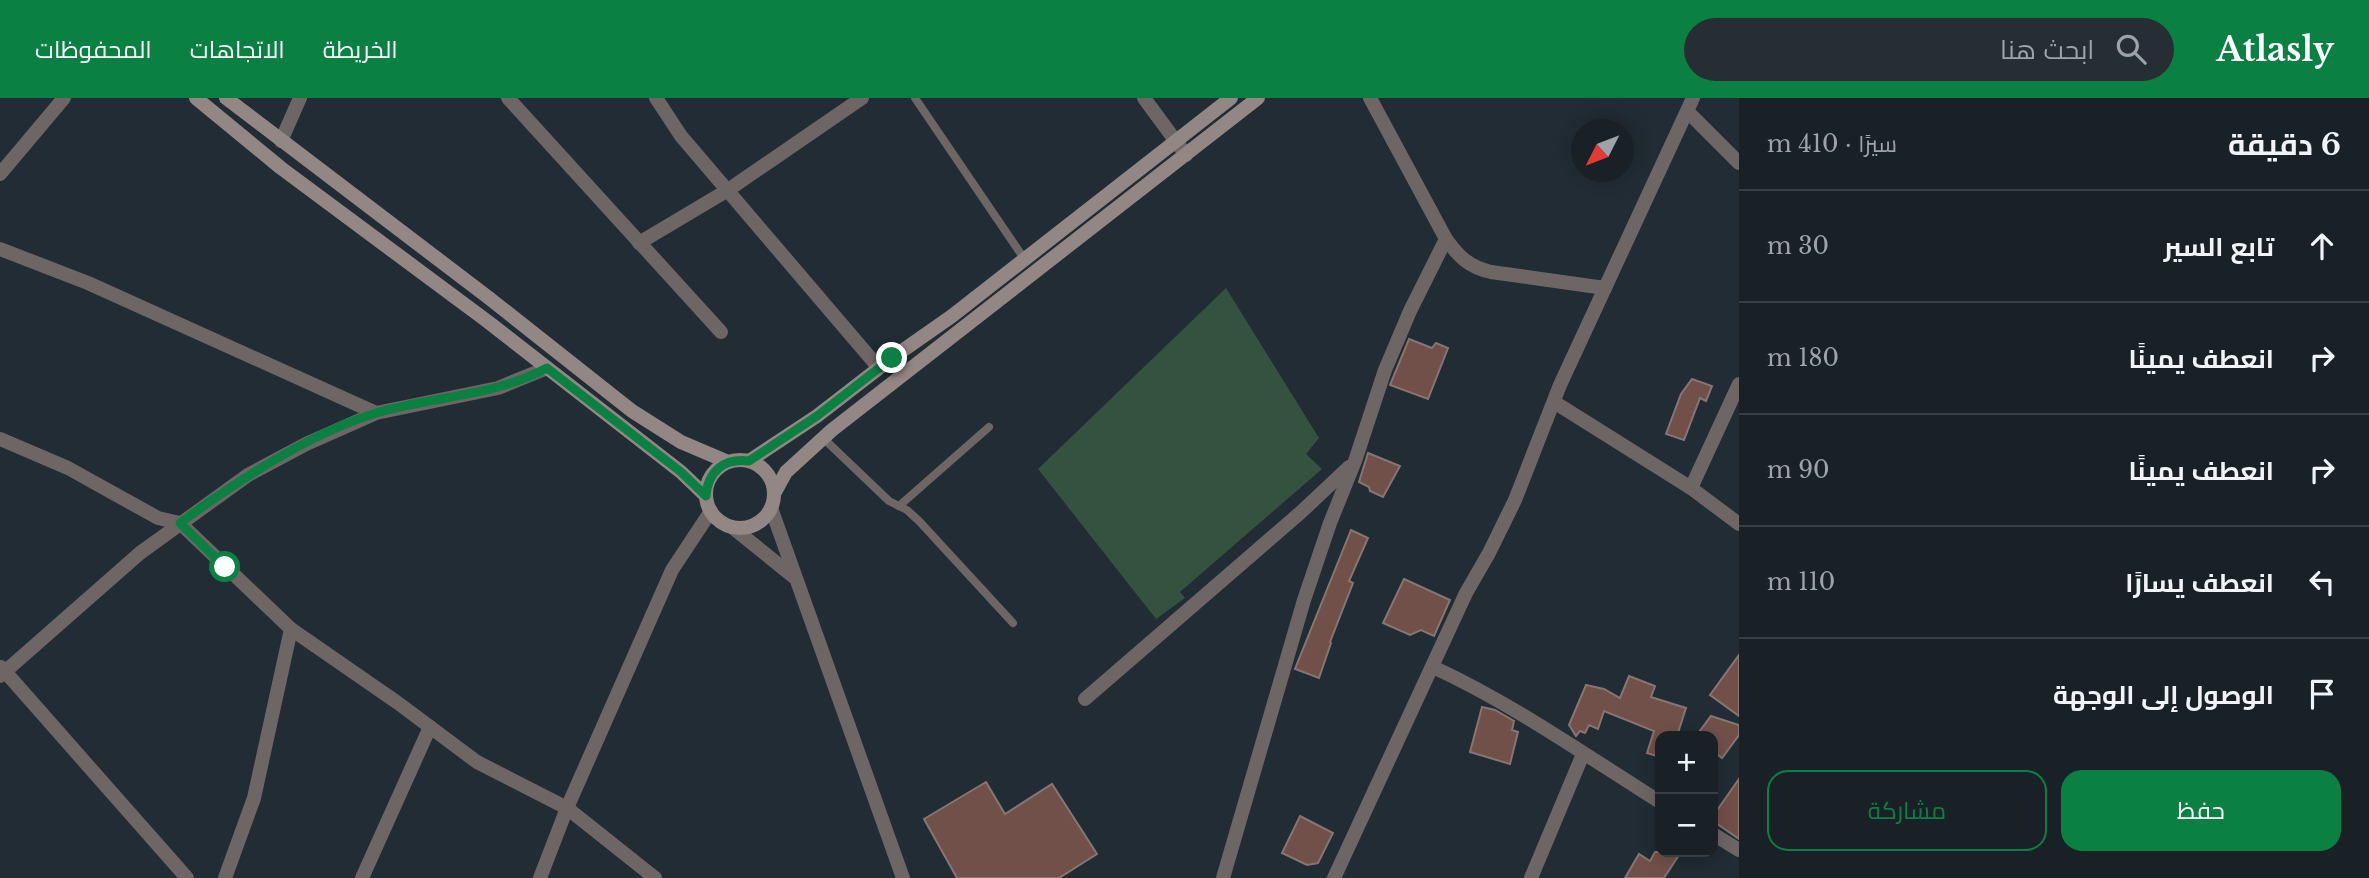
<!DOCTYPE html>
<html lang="ar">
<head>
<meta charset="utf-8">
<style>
	:root { --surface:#192127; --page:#262e33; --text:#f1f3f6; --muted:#9fa3a7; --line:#373e44; --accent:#0b8043 }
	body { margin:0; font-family:"Libre Baskerville",Cairo,serif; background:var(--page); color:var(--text); direction:rtl }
	.controls { position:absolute; right:21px; bottom:21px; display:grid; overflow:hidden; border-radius:14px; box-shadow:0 4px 18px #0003 }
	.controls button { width:63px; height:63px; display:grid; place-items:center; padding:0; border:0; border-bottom:2px solid var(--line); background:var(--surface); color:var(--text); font:35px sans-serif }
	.compass { position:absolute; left:1571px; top:21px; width:63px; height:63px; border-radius:50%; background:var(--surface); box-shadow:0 4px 18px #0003; rotate:228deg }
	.stop { position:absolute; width:21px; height:21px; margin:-16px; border:5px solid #0b8043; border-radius:50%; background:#fff }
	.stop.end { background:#0b8043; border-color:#fff; box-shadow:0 2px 7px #0008 }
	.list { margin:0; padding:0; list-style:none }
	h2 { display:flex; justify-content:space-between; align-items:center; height:91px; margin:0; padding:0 28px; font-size:30px }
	h2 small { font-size:23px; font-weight:400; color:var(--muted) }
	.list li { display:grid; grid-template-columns:46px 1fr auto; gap:21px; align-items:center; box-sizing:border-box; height:112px; padding:0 28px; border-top:2px solid var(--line) }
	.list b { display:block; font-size:26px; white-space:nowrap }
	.list em { font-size:23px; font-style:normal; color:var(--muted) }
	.actions { display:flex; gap:14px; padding:21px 28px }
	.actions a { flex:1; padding:16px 0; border:2px solid var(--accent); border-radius:21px; text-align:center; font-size:24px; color:var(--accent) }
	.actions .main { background:var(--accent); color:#fff }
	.icon { flex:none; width:38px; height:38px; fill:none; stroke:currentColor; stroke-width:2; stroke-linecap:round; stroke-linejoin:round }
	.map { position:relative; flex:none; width:1739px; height:780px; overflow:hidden; direction:ltr }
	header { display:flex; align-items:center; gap:42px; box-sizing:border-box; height:98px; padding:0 35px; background:var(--accent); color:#fff }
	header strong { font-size:33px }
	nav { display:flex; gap:38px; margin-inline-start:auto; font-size:24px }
	.search { width:490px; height:63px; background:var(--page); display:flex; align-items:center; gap:18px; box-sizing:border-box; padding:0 24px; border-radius:38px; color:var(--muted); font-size:26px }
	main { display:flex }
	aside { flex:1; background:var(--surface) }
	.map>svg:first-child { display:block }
</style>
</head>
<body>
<header>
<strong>Atlasly</strong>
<div class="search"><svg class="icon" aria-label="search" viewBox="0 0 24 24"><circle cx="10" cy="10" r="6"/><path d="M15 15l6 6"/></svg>ابحث هنا</div>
<nav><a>الخريطة</a><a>الاتجاهات</a><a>المحفوظات</a></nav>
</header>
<main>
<aside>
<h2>6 دقيقة<small>سيرًا · 410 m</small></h2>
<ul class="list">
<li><svg class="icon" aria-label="ahead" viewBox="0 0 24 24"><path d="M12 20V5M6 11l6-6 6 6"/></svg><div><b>تابع السير</b></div><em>30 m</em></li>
<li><svg class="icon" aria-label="right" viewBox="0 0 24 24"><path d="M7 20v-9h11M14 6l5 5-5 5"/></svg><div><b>انعطف يمينًا</b></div><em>180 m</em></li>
<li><svg class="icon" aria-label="right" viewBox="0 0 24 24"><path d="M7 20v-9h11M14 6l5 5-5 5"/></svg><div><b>انعطف يمينًا</b></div><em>90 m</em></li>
<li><svg class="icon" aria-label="left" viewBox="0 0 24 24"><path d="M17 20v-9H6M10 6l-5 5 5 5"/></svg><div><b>انعطف يسارًا</b></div><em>110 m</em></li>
<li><svg class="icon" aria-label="arrive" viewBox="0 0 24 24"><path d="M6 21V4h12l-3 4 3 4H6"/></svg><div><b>الوصول إلى الوجهة</b></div></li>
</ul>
<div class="actions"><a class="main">حفظ</a><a>مشاركة</a></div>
</aside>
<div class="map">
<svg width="1739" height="780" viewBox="0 0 1739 780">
	<rect width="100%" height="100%" fill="#212c34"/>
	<path fill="#355241" d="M1226,190L1319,340L1306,356L1322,371L1180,494L1185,500L1156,521L1038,371Z"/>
	<g fill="#72504a" stroke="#867572" stroke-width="2">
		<path d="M1409,241L1432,250L1436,245L1448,250L1428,301L1390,287Z"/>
		<path d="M1692,281L1712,288L1706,303L1700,300L1684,342L1666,336L1681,296Z"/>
		<path d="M1368,355L1400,368L1383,399L1370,393L1369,389L1359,384Z"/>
		<path d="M1351,432L1368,440L1349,483L1353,485L1330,544L1331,545L1319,580L1295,571Z"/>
		<path d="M1404,481L1450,502L1434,538L1421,532L1410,537L1383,525Z"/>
		<path d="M1739,557V618L1710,597Z"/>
		<path d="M1629,578L1655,588L1651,599L1686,610L1677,638H1660V659L1647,655L1654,633L1604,613L1598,631L1589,627L1585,635L1580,633L1576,638L1569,627L1586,587L1604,591L1620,600Z"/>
		<path d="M1482,609L1495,612L1514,623L1512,632L1518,634L1510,666L1470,654Z"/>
		<path d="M1711,618L1739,627V637L1722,660L1713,653V638H1696Z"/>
		<path d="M1739,681V741L1713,723V718Z"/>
		<path d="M986,684L1005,716L1052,686L1097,756L1059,780H957L924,721Z"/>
		<path d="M1300,718L1333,735L1318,765L1307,767L1282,755Z"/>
		<path d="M1655,754H1681L1664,780H1625L1639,756L1650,763Z"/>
	</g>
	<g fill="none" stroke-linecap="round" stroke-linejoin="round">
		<g stroke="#6d6665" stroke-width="8">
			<path d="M915,0L1025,162"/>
			<path d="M823,340L889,403L907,412L919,423L1013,525"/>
			<path d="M899,408L989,329"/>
		</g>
		<g stroke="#6d6665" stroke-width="14">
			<path d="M508,0L721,234"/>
			<path d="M656,0L681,38L879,270"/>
			<path d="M1144,0L1186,57"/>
			<path d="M1370,0L1446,141C1459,159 1469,169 1491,174L1605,190"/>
			<path d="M1688,14L1739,65"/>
			<path d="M281,43L300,0"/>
			<path d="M0,76L64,0"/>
			<path d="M639,145L728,92L862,0"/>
			<path d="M0,151L88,185L376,315"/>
			<path d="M1554,304L1691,390L1739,426"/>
			<path d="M0,341L68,370L158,420L180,425L291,531L398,605L477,664L567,710L655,780"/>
			<path d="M1691,390L1739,286"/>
			<path d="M1,569L187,780"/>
			<path d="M1433,569C1513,606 1585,657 1660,704"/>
			<path d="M0,578L140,455L248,377L306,346L376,315L498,290L547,270"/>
			<path d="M1085,601L1300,415L1349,369"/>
			<path d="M1713,736L1739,752"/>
			<path d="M225,780L254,700L291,531"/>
			<path d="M362,780L430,629"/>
			<path d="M540,780L567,710L672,472L711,413"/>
			<path d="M1223,780L1304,502L1330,425L1355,363L1385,272L1410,213L1446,141"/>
			<path d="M1334,780L1466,495L1489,455L1515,402L1560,287L1693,0"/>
			<path d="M1531,780L1583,656"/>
		</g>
		<g stroke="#6d6665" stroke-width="14">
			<path d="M771,410L903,780"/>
			<path d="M732,429L794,479"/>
		</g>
		<g stroke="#938785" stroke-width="14">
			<path d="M196,0L281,70L487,223L681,374L706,398"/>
			<path d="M226,0L489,200L632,313L681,344L728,364"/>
			<circle cx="740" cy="396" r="34"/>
			<path d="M749,363L817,318L892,260L952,218L1231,0"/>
			<path d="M774,396L786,374L832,332L1258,0"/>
		</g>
	</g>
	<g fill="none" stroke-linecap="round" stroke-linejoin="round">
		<path stroke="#0b8043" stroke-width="9" d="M225,469L180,425C237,383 308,336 376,315C433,298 492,299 547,270L681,374L706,398C708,373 724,360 749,363L817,318L892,260"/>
	</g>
</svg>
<div class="controls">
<button>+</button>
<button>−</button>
</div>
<svg class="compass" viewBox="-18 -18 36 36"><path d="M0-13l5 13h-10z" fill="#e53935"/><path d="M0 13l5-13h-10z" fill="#9fa3a7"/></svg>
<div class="stop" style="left:225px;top:469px"></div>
<div class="stop end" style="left:892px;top:260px"></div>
</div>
</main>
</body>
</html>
